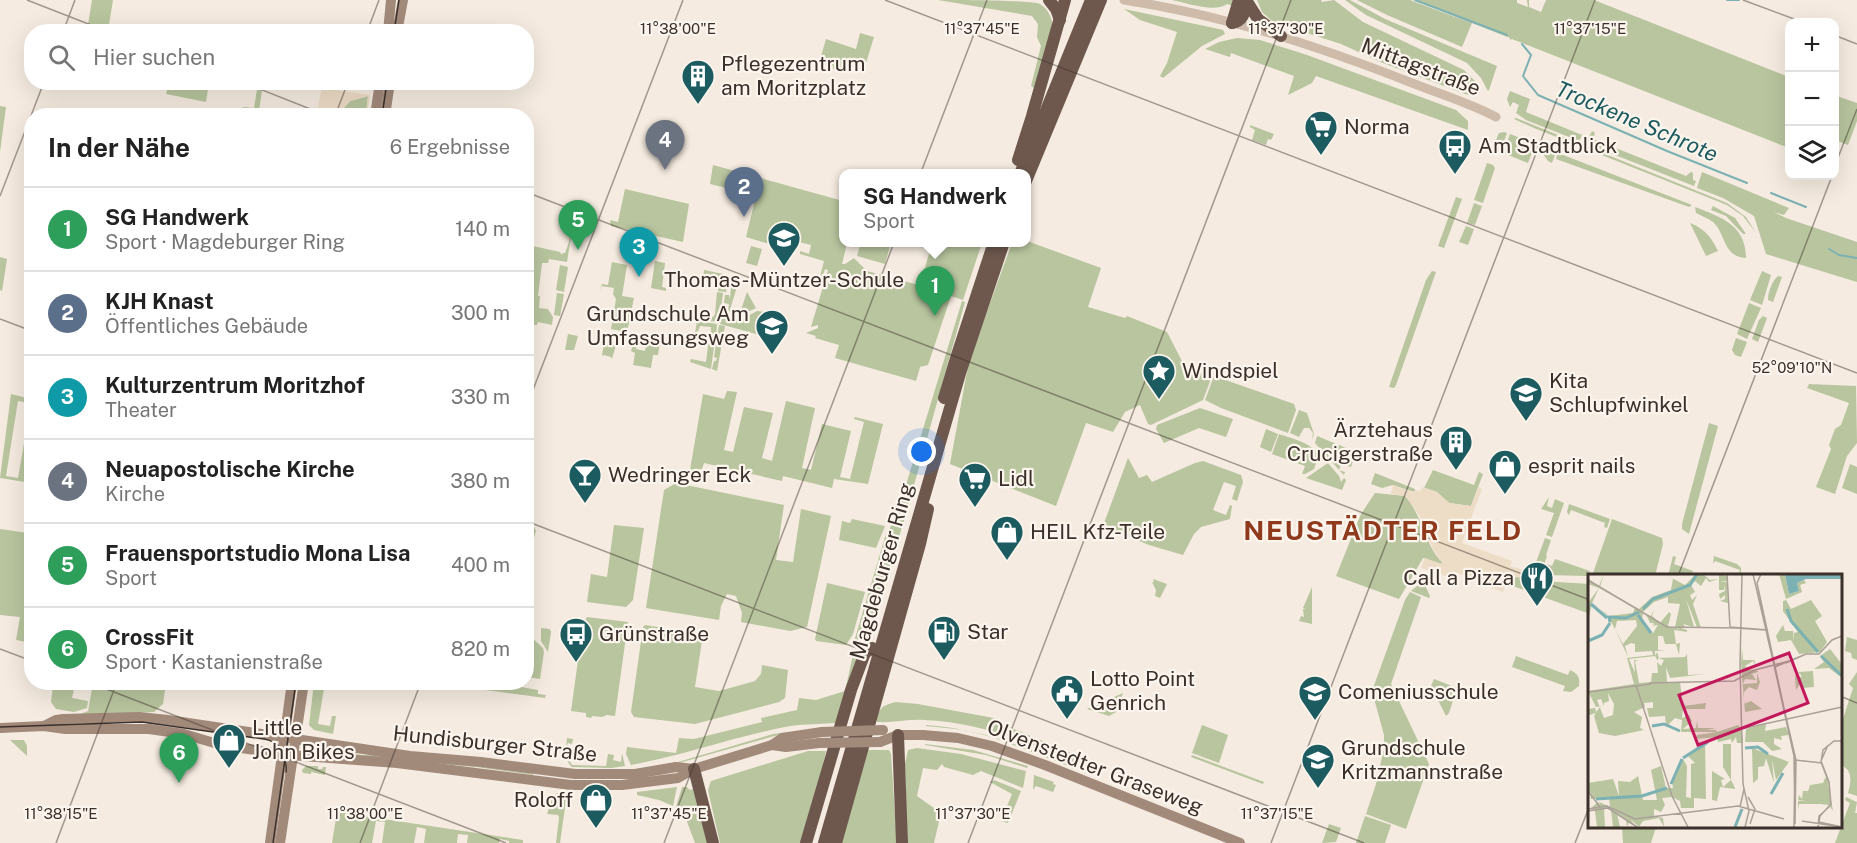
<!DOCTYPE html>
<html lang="de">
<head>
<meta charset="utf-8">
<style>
	:root { --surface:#fff; --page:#f6f6f6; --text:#222; --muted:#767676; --line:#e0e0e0; --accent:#1c5b60 }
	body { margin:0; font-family:"Public Sans",sans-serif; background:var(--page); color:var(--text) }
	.controls { position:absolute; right:18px; top:18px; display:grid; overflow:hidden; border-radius:12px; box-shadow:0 6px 24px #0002 }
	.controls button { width:54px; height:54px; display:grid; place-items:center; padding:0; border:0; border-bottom:2px solid var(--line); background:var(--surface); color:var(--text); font:30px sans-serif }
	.you { position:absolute; left:922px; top:452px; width:21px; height:21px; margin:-15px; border:4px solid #fff; border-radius:50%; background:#1a73e8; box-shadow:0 0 0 9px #1a73e833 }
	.badge { display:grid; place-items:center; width:39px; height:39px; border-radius:50%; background:var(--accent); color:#fff; font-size:20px; font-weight:700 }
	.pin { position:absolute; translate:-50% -50px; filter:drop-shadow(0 2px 3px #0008) }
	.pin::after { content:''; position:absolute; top:32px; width:21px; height:18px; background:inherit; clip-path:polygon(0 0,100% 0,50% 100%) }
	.popup { position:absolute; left:839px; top:169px; width:192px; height:78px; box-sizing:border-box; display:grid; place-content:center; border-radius:12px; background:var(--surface); filter:drop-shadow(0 2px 4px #0005); font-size:20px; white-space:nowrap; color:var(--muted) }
	.popup b { font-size:22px; color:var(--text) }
	.popup::after { content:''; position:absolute; left:50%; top:100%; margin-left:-12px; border:12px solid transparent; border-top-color:var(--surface) }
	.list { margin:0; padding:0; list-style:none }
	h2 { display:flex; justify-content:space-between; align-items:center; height:78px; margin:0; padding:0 24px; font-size:26px }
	h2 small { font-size:20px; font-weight:400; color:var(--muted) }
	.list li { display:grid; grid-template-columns:39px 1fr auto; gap:18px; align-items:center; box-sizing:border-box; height:84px; padding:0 24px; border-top:2px solid var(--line) }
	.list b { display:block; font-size:22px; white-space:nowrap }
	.list p { margin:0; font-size:20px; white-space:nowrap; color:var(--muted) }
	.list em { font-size:20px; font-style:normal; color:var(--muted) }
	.icon { flex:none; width:33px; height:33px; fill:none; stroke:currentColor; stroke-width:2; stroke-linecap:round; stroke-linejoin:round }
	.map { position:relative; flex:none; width:1857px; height:843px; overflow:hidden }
	.search { position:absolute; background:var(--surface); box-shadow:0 6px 24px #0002; left:24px; top:24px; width:510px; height:66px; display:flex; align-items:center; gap:15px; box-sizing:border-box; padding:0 21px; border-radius:24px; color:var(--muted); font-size:22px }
	.panel { position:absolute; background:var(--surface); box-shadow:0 6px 24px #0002; left:24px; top:108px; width:510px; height:582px; border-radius:24px }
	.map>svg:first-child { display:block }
</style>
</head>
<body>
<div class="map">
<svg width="1857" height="843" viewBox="0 0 1857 843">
	<rect width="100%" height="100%" fill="#f5ebe0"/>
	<g fill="#b8c59e" fill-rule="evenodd">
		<path d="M92,0H113L108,31H87Z"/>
		<path d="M938,0C956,0 1028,0 1040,4C1049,10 1052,18 1053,27L1034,88L1031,86L1041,46L1037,37L1038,24L1032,16Z"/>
		<path d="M1172,0H1234L1233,6L1227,4C1216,13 1186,3 1172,0Z"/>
		<path d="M1257,0H1321L1322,2L1334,0L1363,22L1464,70L1475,81L1480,93L1474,96L1468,95L1383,63L1341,44L1273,22L1262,12Z"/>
		<path d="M1345,0H1350L1385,19L1497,66L1489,90L1488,91L1481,78L1467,63L1366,15Z"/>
		<path d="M1357,0H1410L1471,23L1415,0H1517V3L1528,7L1527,0H1529V7L1541,12L1546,0H1594L1789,77V148L1512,39L1510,40V38L1472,23L1462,47L1387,15Z"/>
		<path d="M1124,9L1219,29L1223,30L1225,34L1202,46L1163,78L1160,76L1167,63L1177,32L1140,20Z"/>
		<path d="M860,33L874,37L866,63L849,58L845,73L833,69V66L819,63L826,39L856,49Z"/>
		<path d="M1237,38L1260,40L1307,55L1456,110L1468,121V130L1316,76L1312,83L1288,95L1294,76L1231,53L1230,57L1205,49L1219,42Z"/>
		<path d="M169,82L209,83L206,102L166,94Z"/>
		<path d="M258,83H263L259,111L243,109V107L254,108Z"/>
		<path d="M1510,91L1530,99L1526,112L1582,135L1579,141L1526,120L1516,113L1519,105L1513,102L1510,107L1507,99Z"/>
		<path d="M1834,95L1857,103V121L1848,145L1835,140Z"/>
		<path d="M368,96L366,115L337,116L350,101Z"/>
		<path d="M0,106L6,107L0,152Z"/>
		<path d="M1516,118L1727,203L1746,217L1756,233L1743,216L1727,205L1534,128L1514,119Z"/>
		<path d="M1250,125L1274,134L1271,140L1268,139L1266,145L1252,140L1255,130L1250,127Z"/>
		<path d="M1592,131L1595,133L1593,139L1686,176L1691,172L1693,173V180L1696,181L1694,186L1582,142L1584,136L1589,137Z"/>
		<path d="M1504,132L1507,133L1500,152L1492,149L1499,133Z"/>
		<path d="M1510,134L1556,152L1552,163L1548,161L1543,154L1533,150L1528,163L1503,153Z"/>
		<path d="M1558,153L1692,205L1689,207L1556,159Z"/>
		<path d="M1487,163L1493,165L1495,168L1483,203L1474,200Z"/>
		<path d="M713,165L843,201L844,242L847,243L842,264H845L854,258L867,271L926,287L922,278L932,243H982L963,300L951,296L928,365L920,367L916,381L835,358L839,345L815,338L816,336L806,333L818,328V325L811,327L828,270L825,269L819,286L818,284L824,261L800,254V251L809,254L811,245L799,242L796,252L746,237L755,200L739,196L740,191L710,184Z"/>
		<path d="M1702,172L1789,208L1784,215L1774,212L1786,218L1857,242V282L1766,254L1754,216L1723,198L1697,188Z"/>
		<path d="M625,189L689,204L683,242L611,226L610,220L618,222Z"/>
		<path d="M1456,197L1462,199L1444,248L1438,246Z"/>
		<path d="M1474,203L1482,206L1475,225L1467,223Z"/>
		<path d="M1713,206L1735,218L1746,234H1743L1726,216L1711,210Z"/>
		<path d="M1695,207C1721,217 1746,225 1746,258C1723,257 1726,234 1713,222C1708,218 1701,216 1696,213Z"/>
		<path d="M1690,223C1705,229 1711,237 1718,251L1706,256Z"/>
		<path d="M1466,226L1474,229L1468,245L1459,242Z"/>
		<path d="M570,231H572L567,262L549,259L548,263H542L538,296H540L539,308L548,309L553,317L552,325L538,322L537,325H534L530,341H527V250L531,251L533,246L560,252L562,255L563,253H565L569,242Z"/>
		<path d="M1027,241L1101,268L1088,307L1125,318L1127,316L1167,332L1185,367L1212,376L1203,400L1151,425L1148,424L1140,405L1125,412L1113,432L1086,423L1056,506L950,464L969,361L1012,243L1026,242Z"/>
		<path d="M861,242L891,243L885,264L857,256Z"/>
		<path d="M751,246L762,249L757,266L746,263Z"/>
		<path d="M0,257L7,259L2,291L0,290Z"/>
		<path d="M655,261L665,263L662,287L666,288V291L651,288Z"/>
		<path d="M612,262L627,265L622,296L634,298L627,332L611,329L616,299L613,294L614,288L601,286L600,291L602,284L608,285Z"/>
		<path d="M560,265L568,267L564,292L556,290Z"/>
		<path d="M704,270L728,275L726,292L718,291V281L707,279L704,288L702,287Z"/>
		<path d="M1432,271L1436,272L1396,385L1394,388L1389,387L1426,280Z"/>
		<path d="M1762,271L1771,275L1762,305L1750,300Z"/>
		<path d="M732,275L740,277L728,316L740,320L757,311L773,313L768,333L777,339V340L720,324L722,311H728L729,304L724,303L725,295H729L730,299Z"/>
		<path d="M1778,276L1782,277L1773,302L1768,300C1768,292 1772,281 1778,276Z"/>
		<path d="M717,292L723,293L719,322L701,320L702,315L713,317L715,314Z"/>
		<path d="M747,292L756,308L739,316Z"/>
		<path d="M557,293L564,294L560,316L554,315Z"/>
		<path d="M962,301L965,302L906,514L885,583L837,723C821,724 805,724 790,726C736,736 685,755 631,765L626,754L627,747L676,753L679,738L694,739L762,722L761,718L797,710L799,698L816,700L845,691L853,655H857L859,646L853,645L885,537L892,524L895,521Z"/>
		<path d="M1749,303L1761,308L1747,339L1737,334Z"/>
		<path d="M1763,316L1767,318L1758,342L1752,339L1759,320Z"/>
		<path d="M697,321L717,324L716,337H711V327L700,326L697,334L695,333Z"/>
		<path d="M719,325L725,326L717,371L712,369L714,361H716L717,358L714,357Z"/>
		<path d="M568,334L578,336L574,350H565Z"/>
		<path d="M648,335L657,336L656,340L660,341L658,355H653L651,368L633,365L635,353L631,351L635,338L638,336L641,338L638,337L636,349L645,351Z"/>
		<path d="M709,338L715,339L711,369L690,362L691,359L706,362Z"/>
		<path d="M1736,338L1747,342L1741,357L1735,355L1732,350Z"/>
		<path d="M604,342L616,345L612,359L611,357L604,355L602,356Z"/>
		<path d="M1214,376L1294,404L1296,410L1288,433L1221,408L1205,400Z"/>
		<path d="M1809,384L1856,386L1857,443L1847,456L1835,494L1816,487L1831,449L1829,445L1835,429L1841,425L1849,403L1807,388Z"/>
		<path d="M727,391L737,392L724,450L733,452L744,407L773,413L762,458L772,461L786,401L815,408L802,468L811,470L822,424L851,431L840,477L850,479L864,422L854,419L855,417L883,424L868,484L834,479L832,488L783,476L782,481L704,463L702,469L690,470L703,394L724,399Z"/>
		<path d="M11,394L31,399V483L0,478ZM18,401L31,403L18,478L6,476Z"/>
		<path d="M1200,408L1233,419L1226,437L1199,428L1164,443L1156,429L1157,425Z"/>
		<path d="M1299,410L1307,413L1314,434L1312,440L1313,433L1309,428H1304L1299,437L1290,433Z"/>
		<path d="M1709,423L1718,426L1689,534L1682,529V524Z"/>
		<path d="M1266,429L1278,434L1271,452L1260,447Z"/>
		<path d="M1279,434C1293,439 1310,442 1319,455L1314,469L1305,474H1302L1305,466L1272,454Z"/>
		<path d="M1317,436L1356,452L1351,467L1341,464L1339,470L1345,472L1344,475L1340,471L1315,443Z"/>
		<path d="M1128,458L1139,478L1147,475L1152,482L1195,463L1203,461L1241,475L1243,482L1237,501L1232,499L1236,486L1224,482L1213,510L1226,515L1230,505L1232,506L1230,519L1201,527L1194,534L1183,555L1149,545L1103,526Z"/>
		<path d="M1328,463L1339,476L1341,482L1344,478L1346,480L1342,490L1306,478Z"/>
		<path d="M1850,464L1857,467V494L1842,488Z"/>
		<path d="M1433,470L1474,485L1479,472L1483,474L1471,506L1449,503L1437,492L1424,488Z"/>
		<path d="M1375,473L1415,489L1414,492L1393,485L1382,488L1371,484Z"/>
		<path d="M676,483L784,505L776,560L793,562L801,509L831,516L807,627L790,631L741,622L742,613L736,596L727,594L721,606L719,620L646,608L664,490Z"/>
		<path d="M527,488L534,489L530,518L536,531L527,561Z"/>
		<path d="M1375,493L1405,496C1423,516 1424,544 1442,562V564L1423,558L1399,599L1336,576L1361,514Z"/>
		<path d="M1549,497L1547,506L1552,508L1555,499L1564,503L1552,537L1546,535L1554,513L1541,509Z"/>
		<path d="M1569,504L1610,519L1607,528L1604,527L1605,523L1571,510L1569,515L1567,512Z"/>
		<path d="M852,519L885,526L876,548L839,540L842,521L850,523Z"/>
		<path d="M1612,519L1662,538L1663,544L1655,576H1592Z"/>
		<path d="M614,525L644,528L633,600L626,607L587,602L591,574L607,577Z"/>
		<path d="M0,529L28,533L27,543L31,544V610L26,642L16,640L20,617L0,615Z"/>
		<path d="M1545,538L1551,540L1546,555L1547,556L1541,573H1532Z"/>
		<path d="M1673,556L1676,557L1674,564L1693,571L1691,576H1668Z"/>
		<path d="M1714,556L1737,564L1741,568V576H1738L1740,570L1715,561L1713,564Z"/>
		<path d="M1555,559L1590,571L1589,576L1543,575L1547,564L1552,566Z"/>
		<path d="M1516,577L1539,579L1534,593L1506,584Z"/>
		<path d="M1153,579L1167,584L1160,598L1155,596L1156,590L1152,582H1154Z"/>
		<path d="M1423,581L1430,596L1429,598L1411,591Z"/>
		<path d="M1541,581L1590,584V614L1543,597L1538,591Z"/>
		<path d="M827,583L865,592L853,634L846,645L816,641L815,639Z"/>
		<path d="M1312,587V624L1299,621L1301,616L1304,617L1303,609H1306L1303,608Z"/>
		<path d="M1410,592L1421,597L1391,684L1429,764L1406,829L1366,814L1376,784L1384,748V735L1372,691L1405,600Z"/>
		<path d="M587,617L628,622L615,716L607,715L602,717L592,716L591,718L586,717V713L571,711L583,624Z"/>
		<path d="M645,625L703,634L695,687L719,691L755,681L761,674L762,665L788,670L785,698L779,702L695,724L634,717L631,712L643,627Z"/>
		<path d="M541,628L550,629L551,632L548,652L541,641Z"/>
		<path d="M527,633L543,648L544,652L540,679L527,677Z"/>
		<path d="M1847,637L1857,640V660L1852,658L1851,653L1845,651Z"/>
		<path d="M1516,656L1568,675L1570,670C1578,674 1580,677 1579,686L1571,692L1563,691L1565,686L1512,667Z"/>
		<path d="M1857,672V796L1848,793C1851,782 1853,770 1841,765V725L1853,688L1849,684Z"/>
		<path d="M1434,679L1457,688L1449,713L1446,716L1431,686Z"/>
		<path d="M93,683H166L163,704L154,712L78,715L88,711Z"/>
		<path d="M314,683H325L318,724L330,726L332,716H336L333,734L314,730L309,725Z"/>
		<path d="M479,683C499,682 519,687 538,690V694L546,695L545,698L478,689Z"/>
		<path d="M53,686L74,689L72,698L88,701L87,708L74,712L56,709L51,702Z"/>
		<path d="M1310,689L1329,696L1326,705L1307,698Z"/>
		<path d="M1123,693L1116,712L1109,716L1087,709Z"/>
		<path d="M896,702L918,704L999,719L1002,724L1100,765L1096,770H1093C1038,747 984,722 924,720C908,719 893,723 877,722L876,720C879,707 884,705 896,702Z"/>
		<path d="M926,725C981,729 1019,745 1069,765V766L995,738L965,730L926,726Z"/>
		<path d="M1202,725L1228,735L1219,763L1192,753Z"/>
		<path d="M789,732L679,763L678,762L773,734Z"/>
		<path d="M567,738L573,739L572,744L568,743L567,745L568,758L572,765L606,766L608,754L614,755L613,760L621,762L622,753L625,766L611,768L572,767C564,760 566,748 567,738Z"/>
		<path d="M10,740H24L27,746V756Z"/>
		<path d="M925,744L973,750L1028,766L1027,768L986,755L925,745Z"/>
		<path d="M318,748L362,755H385L533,773V775L476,767L317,753Z"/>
		<path d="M917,748L961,754L1026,771L1023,788L981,771L973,775L944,767L942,764L937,770L923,768L917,796L941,813L934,843H907L905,764L908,750Z"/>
		<path d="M868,750H889L891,754L897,843H841Z"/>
		<path d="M808,751H826L815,801L803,843H720L708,790L711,781Z"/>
		<path d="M1192,755L1264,782L1263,784L1191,757Z"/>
		<path d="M306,766H318V769H322L323,767H326L325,775L311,772V774L303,773L302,770Z"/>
		<path d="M1034,775L1054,782L1053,784L1056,785L1053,792L1036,786L1033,790Z"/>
		<path d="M994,780L1021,791L1008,823L1001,821L1012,794L990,782Z"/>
		<path d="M677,787L673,806L659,800L637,795V792Z"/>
		<path d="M682,787H687L690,790L693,789L707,843H695L686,819L676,807Z"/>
		<path d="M559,792L567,793L560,843H556L559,818L558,815L547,814L553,796Z"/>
		<path d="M1846,797L1857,802L1855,813H1857V843H1835L1850,803L1845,800Z"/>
		<path d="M337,812L523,840V843H509V841L500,839L499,843H467L468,835L458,834L457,843H424L426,829L417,827L414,843H382L385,822L376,821L372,843H332Z"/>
		<path d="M1365,816L1391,825L1385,843H1356Z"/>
		<path d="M1329,824L1341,828L1336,842L1322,843Z"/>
		<path d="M1622,827V826L1656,827L1651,843H1623Z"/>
	</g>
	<g fill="#eddcc6">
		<path d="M322,88L370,95L367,115H366L368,96L350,101L337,115H316Z"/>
		<path d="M1393,485L1414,493L1415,490L1420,491L1423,487L1437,492L1449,503L1471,506L1478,487L1482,489L1462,543L1512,561L1510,566L1532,573L1530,578L1516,577L1506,584L1503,592L1492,588L1493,586L1457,573L1455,579L1421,568L1425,558L1441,564L1442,562L1433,549L1419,515L1410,502L1405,496L1391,494Z"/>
	</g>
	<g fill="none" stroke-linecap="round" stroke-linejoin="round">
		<g stroke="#7cb1b4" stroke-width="2">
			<path d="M1415,0L1507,35"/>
			<path d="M1727,0H1739"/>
			<path d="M1522,44L1531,55L1523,76L1538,95L1667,151L1747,183"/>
			<path d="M1771,193L1806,207"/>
			<path d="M1829,249L1839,255L1857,258"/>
		</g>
		<path stroke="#cebbaa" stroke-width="9" d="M1124,0C1224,15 1318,46 1412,83C1440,94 1470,103 1496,117"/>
		<g stroke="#a28a7b" stroke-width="10">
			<path d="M388,32L391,0"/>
			<path d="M397,32L403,0"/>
			<path d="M375,116L380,82"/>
			<path d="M385,116L390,82"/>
			<path d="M44,726L56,720L63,719L139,717L168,720L410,756L481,762L575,774H635L676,767L694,769"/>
			<path d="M0,728L44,726L65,729H149L184,734L221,745L289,755L397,763L571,785H622L678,778L694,769L772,745L782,738L822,732"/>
			<path d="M880,742L898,735H923L958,738L992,746L1045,765L1240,843"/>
			<path d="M772,745L786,747L819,743"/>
			<path d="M270,843L292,682"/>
			<path d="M280,843L304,682"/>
		</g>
		<g stroke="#6e584e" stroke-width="12">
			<path d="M1049,0L1056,9L1060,20"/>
			<path d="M1246,0L1258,19L1281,36"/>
			<path d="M1232,23C1244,21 1246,11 1246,0"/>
			<path d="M1232,23L1239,0"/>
			<path d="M1018,160L1032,116L1065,0"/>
			<path d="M1020,174L1091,0"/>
			<path d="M1026,181L1101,0"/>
			<path d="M944,398L957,355L994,242"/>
			<path d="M898,735L902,843"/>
			<path d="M694,769L713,843"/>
			<path d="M806,843L851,690L865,653L872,648"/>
			<path d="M824,843L961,370L1004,242"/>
			<path d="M836,843L920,544L928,509"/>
		</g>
		<g stroke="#3b302a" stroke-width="1.5">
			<path d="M394,32L399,0"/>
			<path d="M382,116L387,82"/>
			<path d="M0,727L142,722L264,739C282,742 287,755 286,772"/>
			<path d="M273,843L296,682"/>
		</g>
		<g stroke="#a28a7b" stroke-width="10">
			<path d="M822,732L883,730"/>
			<path d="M819,743L880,742"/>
		</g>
	</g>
	<path fill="none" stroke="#3b302a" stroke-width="1.5" stroke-opacity="0.45" d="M27,0L109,32M885,0L1857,373M1743,0L1802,22M63,32L75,0M367,32L379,0M1834,35L1857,44M242,82L328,116M335,116L348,82M1834,168L1857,109M526,192L1590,600M0,196L44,82M0,319L32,331M526,408L683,0M526,521L1364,843M1678,576L1832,176M0,649L32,661M88,682L506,843M1840,696L1857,703M56,843L117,682M360,843L421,682M664,843L987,0M968,843L1291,0M1271,843L1595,0M1575,843L1590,805"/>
	<defs>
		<symbol id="building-pin" viewBox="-11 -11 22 30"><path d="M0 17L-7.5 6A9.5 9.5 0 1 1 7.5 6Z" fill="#1c5b60" stroke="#fbf5ed"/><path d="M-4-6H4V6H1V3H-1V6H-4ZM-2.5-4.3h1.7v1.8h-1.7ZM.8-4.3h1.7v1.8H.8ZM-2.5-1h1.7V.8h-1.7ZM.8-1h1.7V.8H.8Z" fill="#fff"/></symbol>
		<symbol id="supermarket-pin" viewBox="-11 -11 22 30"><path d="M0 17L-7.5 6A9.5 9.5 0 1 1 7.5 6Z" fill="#1c5b60" stroke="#fbf5ed"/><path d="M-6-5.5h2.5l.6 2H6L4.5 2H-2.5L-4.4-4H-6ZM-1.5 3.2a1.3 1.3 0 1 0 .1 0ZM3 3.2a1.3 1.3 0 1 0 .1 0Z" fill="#fff"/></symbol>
		<symbol id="bus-pin" viewBox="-11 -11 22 30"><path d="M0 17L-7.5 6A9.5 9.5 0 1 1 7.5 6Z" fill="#1c5b60" stroke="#fbf5ed"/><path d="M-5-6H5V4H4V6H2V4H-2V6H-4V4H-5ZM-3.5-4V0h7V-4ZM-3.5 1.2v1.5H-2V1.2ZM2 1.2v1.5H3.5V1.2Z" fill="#fff"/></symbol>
		<symbol id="school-pin" viewBox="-11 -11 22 30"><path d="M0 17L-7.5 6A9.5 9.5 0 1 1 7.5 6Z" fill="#1c5b60" stroke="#fbf5ed"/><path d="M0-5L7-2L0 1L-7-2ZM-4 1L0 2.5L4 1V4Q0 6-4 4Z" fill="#fff"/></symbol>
		<symbol id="sight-pin" viewBox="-11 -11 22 30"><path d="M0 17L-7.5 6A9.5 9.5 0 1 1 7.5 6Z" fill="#1c5b60" stroke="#fbf5ed"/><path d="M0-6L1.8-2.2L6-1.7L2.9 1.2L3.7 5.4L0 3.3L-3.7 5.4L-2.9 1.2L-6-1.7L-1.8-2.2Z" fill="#fff"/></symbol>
		<symbol id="shop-pin" viewBox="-11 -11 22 30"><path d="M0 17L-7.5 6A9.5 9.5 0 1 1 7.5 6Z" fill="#1c5b60" stroke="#fbf5ed"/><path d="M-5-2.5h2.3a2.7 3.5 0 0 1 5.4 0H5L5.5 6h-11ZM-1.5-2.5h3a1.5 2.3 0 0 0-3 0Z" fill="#fff"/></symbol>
		<symbol id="bar-pin" viewBox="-11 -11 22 30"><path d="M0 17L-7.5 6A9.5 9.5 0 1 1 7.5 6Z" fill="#1c5b60" stroke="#fbf5ed"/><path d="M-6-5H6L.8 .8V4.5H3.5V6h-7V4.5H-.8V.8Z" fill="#fff"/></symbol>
		<symbol id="restaurant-pin" viewBox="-11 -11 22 30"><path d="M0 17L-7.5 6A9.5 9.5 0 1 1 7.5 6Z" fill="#1c5b60" stroke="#fbf5ed"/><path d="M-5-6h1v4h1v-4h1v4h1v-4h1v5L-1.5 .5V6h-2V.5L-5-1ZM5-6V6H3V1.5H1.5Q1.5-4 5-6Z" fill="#fff"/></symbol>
		<symbol id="fuel-pin" viewBox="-11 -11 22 30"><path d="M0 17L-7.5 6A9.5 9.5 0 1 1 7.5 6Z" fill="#1c5b60" stroke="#fbf5ed"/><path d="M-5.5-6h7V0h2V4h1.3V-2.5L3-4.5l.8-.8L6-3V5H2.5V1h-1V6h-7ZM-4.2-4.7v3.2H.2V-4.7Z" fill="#fff"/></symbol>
		<symbol id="civic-pin" viewBox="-11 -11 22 30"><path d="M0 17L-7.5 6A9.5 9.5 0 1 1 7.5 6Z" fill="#1c5b60" stroke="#fbf5ed"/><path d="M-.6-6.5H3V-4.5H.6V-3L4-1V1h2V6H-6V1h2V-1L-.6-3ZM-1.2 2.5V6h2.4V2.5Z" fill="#fff"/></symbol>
	</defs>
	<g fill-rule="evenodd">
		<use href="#building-pin" x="679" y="57" width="38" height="52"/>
		<use href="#supermarket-pin" x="1302" y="108" width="38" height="52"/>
		<use href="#bus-pin" x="1436" y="127" width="38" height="52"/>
		<use href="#school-pin" x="765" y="219" width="38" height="52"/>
		<use href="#school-pin" x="753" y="307" width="38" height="52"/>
		<use href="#sight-pin" x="1140" y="352" width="38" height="52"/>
		<use href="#school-pin" x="1507" y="374" width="38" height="52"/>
		<use href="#building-pin" x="1437" y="423" width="38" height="52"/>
		<use href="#shop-pin" x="1486" y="447" width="38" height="52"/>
		<use href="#bar-pin" x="566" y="456" width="38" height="52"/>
		<use href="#supermarket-pin" x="956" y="460" width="38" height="52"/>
		<use href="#shop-pin" x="988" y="513" width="38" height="52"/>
		<use href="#restaurant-pin" x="1518" y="559" width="38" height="52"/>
		<use href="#fuel-pin" x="925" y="613" width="38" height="52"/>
		<use href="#bus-pin" x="557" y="615" width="38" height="52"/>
		<use href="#civic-pin" x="1048" y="672" width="38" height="52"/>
		<use href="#school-pin" x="1296" y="673" width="38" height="52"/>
		<use href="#shop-pin" x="210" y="721" width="38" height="52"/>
		<use href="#school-pin" x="1299" y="741" width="38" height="52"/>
		<use href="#shop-pin" x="577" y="781" width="38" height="52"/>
	</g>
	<g text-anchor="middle" stroke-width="4.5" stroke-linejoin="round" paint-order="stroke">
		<g font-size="21" fill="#3b302a" stroke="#fbf5ed" text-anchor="start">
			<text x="721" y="71">Pflegezentrum<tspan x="721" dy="24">am Moritzplatz</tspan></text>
			<text x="1344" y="134">Norma</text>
			<text x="1478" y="153">Am Stadtblick</text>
			<text x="784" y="287" text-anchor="middle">Thomas-Müntzer-Schule</text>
			<text x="749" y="321" text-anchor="end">Grundschule Am<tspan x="749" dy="24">Umfassungsweg</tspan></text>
			<text x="1182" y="378">Windspiel</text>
			<text x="1549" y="388">Kita<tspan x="1549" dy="24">Schlupfwinkel</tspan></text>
			<text x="1433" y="437" text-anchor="end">Ärztehaus<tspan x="1433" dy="24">Crucigerstraße</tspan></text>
			<text x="1528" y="473">esprit nails</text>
			<text x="608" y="482">Wedringer Eck</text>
			<text x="998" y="486">Lidl</text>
			<text x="1030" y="539">HEIL Kfz-Teile</text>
			<text x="1514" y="585" text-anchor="end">Call a Pizza</text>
			<text x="967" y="639">Star</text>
			<text x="599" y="641">Grünstraße</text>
			<text x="1090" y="686">Lotto Point<tspan x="1090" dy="24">Genrich</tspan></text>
			<text x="1338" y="699">Comeniusschule</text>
			<text x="252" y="735">Little<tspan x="252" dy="24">John Bikes</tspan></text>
			<text x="1341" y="755">Grundschule<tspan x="1341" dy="24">Kritzmannstraße</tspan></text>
			<text x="573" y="807" text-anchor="end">Roloff</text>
		</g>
		<g font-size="21" fill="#3b302a" stroke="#fbf5ed">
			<text transform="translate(1421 67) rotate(21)" y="7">Mittagstraße</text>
			<text transform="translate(882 571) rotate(-74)" y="7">Magdeburger Ring</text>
			<text transform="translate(495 744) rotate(6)" y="7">Hundisburger Straße</text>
			<text transform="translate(1095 767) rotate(21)" y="7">Olvenstedter Graseweg</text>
		</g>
		<g font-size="22" font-style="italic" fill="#1c5b60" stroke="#fbf5ed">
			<text transform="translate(1637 121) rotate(23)" y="8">Trockene Schrote</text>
		</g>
		<g font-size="27" font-weight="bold" letter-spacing="1.5" fill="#903a1d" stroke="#fbf5ed">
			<text x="1383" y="540">NEUSTÄDTER FELD</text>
		</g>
	</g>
	<g transform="translate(1588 574)">
		<rect width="254" height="254" fill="#f5ebe0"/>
		<path d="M16,0L12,13L51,35L64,23L83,16L85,5L76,0L97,11L108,0H115L122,6L130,5L121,8L118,4L113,12L107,7L103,11L107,18L102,21L104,26L109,21L105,30L113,54L109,53L98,25L106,53L95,50L98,54H93L99,56V58L86,56L88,70L92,69L91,81L88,70H77L75,62H70V76L77,77H67V82L69,78L71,84L97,83L99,80L100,101L118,100L82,104L78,93L79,108H92L95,132L118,129L117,135H95L94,144L101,141L104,147L95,155L108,154L109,147L110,154H128L119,156H128L129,158L150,151L153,154L142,156L154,155L155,169H149L148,163L144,169L143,165L130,168L129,163L107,165L109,161L129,158H93L94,146L87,144L78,153L77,142L61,143L59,134H65V128L56,129L57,133L46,138L54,143L52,154L56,156L27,162L11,159L6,142L8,139L1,141L0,135L7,134L8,138L13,132L8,133L0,117L46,110L39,84L65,81L64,77L47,78V70L43,69L37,72L40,83L27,55L35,70L49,52L48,46L29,47L27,55L23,48L14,61L0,67L14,61L22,48L19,40L4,30L0,46V29L11,14L0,10V5L11,12ZM11,14L47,34L45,39L20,42L4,29ZM80,23V29L92,30L87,53L92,55L80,52L83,40L81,38L72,49L64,42L66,35L63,42L58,40L62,49H66L64,51L67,50L65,52L70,51L65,59L54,47L55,38L66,28ZM67,82L70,87V84L76,86L73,92L69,88L70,99H64L63,108L51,109L47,87L51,86H46L47,99L41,85ZM20,119L26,130L25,141L16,144L9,126L13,125L16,132V129L21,127ZM131,0L139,2V7H132L139,8L140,29L132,27L137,25V21L132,25L131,20L137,17V11L136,16H131ZM191,0H197L201,20L211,17L209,9L216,6L218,9L212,11L214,18L198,25ZM198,26L203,35L223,26L234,42L227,47L239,68L232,78L211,80L203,66L190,68L188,62L195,51L197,57H205L206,68V59L210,58L195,37V27ZM154,74L155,86H166L169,94L165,87L157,92L162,96L168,95V96L169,97H170V98L164,100L168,106L157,105L155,110L169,109V99L172,108L169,116L161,113L156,118V130L163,127L174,135L157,138L153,90ZM242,75L253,89V103L241,94L226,95L236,88L232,82ZM225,97L226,113L214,114L212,110L208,116L207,101L211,104L214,102L210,98ZM178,150L177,157L198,153L201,161L193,162L194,166L186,164V170L194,175L184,177L175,168H157L158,155ZM117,168L118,225L106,224V234H93L92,227L84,223L74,224L77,231L73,238L66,235V242L75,244L76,253L71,244L55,247L51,253L43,246L47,252L41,248L39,253L38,246L41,247L29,239L32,253H25L23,236L16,234L17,253H9L7,237L3,234L10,228L12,231L11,228L22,233L21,224L3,225L2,219L7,223L0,216V209L25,205L31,222L30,207L42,208L50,202L55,226H69L63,196L73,192L78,214H85L84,205L95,185L99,192L98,223L103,224V190L107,189L99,181ZM135,170H143V206L135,193ZM164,174L201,188L188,206L184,185L186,209L178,184L176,192L170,193V205L165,209ZM124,197L137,205L133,206L135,213L143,206L147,214V221V215L132,213L129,227L124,226ZM237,204H239L245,237L241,231L232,230H211L210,236V227H218L210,226L211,221L214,225L215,217H220L218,224L222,211L235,209Z" fill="#b8c59e" fill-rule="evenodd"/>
		<path d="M197,0H253V5H218L209,9L211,17L201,20Z" fill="#7cb1b4"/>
		<path fill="none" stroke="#7cb1b4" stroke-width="3" d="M3,30L19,44M55,35L65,25L102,11L109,0M199,35L203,47L230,78M50,41L63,59M22,48L21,43L38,44L51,38M0,67L14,61L22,49M233,82L254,102M64,152L76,150L92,157M157,174L170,173L180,180M95,184L120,168M83,210L94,185M183,220L195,199M8,225L54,222L79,214M147,253L154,235"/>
		<path fill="none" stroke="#aba097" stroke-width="1.5" d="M139,0L142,53M154,0L152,92L155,210L161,237L157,253M165,0L178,56M173,0L169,9L207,185L206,253M0,6L79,53L150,54M142,53L180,56M148,54L178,56L186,91L206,182L207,250L208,186L179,61M198,89L218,80H231L244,66L254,62M187,93L218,80H231L244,66L254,62M61,109L146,107L167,96L201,87M48,111L84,222L100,253M0,118L63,110M153,155L254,133M240,171L233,187L241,208L243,230M207,186L234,189M0,217L12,233M160,223L167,235L162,250M152,233L156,215M0,235L19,232L47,245L150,232L196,245M0,237L20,234L49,253M214,247L253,253M231,248L254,253M230,253L231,242L242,232M230,253L232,242L243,230L241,209L233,188L235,176L246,167H254"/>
		<path fill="#c2185b" fill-opacity="0.15" stroke="#c2185b" stroke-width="3" d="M201,79L220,129L110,171L91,121Z"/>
		<rect width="254" height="254" fill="none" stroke="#3b302a" stroke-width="3"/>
	</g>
	<g font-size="15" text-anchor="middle" fill="#3b302a" stroke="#fbf5ed" stroke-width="4.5" stroke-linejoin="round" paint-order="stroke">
		<text x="678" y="34">11°38'00"E</text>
		<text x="982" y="34">11°37'45"E</text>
		<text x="1286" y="34">11°37'30"E</text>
		<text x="1590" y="34">11°37'15"E</text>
		<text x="1792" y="373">52°09'10"N</text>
		<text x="61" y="819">11°38'15"E</text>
		<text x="365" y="819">11°38'00"E</text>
		<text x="669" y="819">11°37'45"E</text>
		<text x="973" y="819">11°37'30"E</text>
		<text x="1277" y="819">11°37'15"E</text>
	</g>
</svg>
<div class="controls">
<button>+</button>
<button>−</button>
<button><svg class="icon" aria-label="layers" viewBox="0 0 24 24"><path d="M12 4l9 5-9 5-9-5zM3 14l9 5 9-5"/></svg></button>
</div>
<div class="you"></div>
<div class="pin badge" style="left:935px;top:316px;background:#2e9e5b">1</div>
<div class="popup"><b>SG Handwerk</b>Sport</div>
<div class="pin badge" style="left:744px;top:217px;background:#5c6f8a">2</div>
<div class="pin badge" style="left:639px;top:277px;background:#0f9aa8">3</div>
<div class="pin badge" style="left:665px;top:170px;background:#6b7280">4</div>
<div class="pin badge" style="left:578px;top:250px;background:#2e9e5b">5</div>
<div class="pin badge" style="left:179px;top:783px;background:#2e9e5b">6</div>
<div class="search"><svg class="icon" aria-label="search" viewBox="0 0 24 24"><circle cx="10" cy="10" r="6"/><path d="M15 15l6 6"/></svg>Hier suchen</div>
<section class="panel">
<h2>In der Nähe<small>6 Ergebnisse</small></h2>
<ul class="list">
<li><span class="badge" style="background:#2e9e5b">1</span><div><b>SG Handwerk</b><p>Sport · Magdeburger Ring</p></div><em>140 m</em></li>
<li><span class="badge" style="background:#5c6f8a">2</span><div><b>KJH Knast</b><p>Öffentliches Gebäude</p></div><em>300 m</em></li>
<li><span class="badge" style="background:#0f9aa8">3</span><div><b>Kulturzentrum Moritzhof</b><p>Theater</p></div><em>330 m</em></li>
<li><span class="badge" style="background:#6b7280">4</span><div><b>Neuapostolische Kirche</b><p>Kirche</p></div><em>380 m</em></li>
<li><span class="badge" style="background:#2e9e5b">5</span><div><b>Frauensportstudio Mona Lisa</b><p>Sport</p></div><em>400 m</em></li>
<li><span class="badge" style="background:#2e9e5b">6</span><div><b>CrossFit</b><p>Sport · Kastanienstraße</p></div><em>820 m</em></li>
</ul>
</section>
</div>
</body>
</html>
